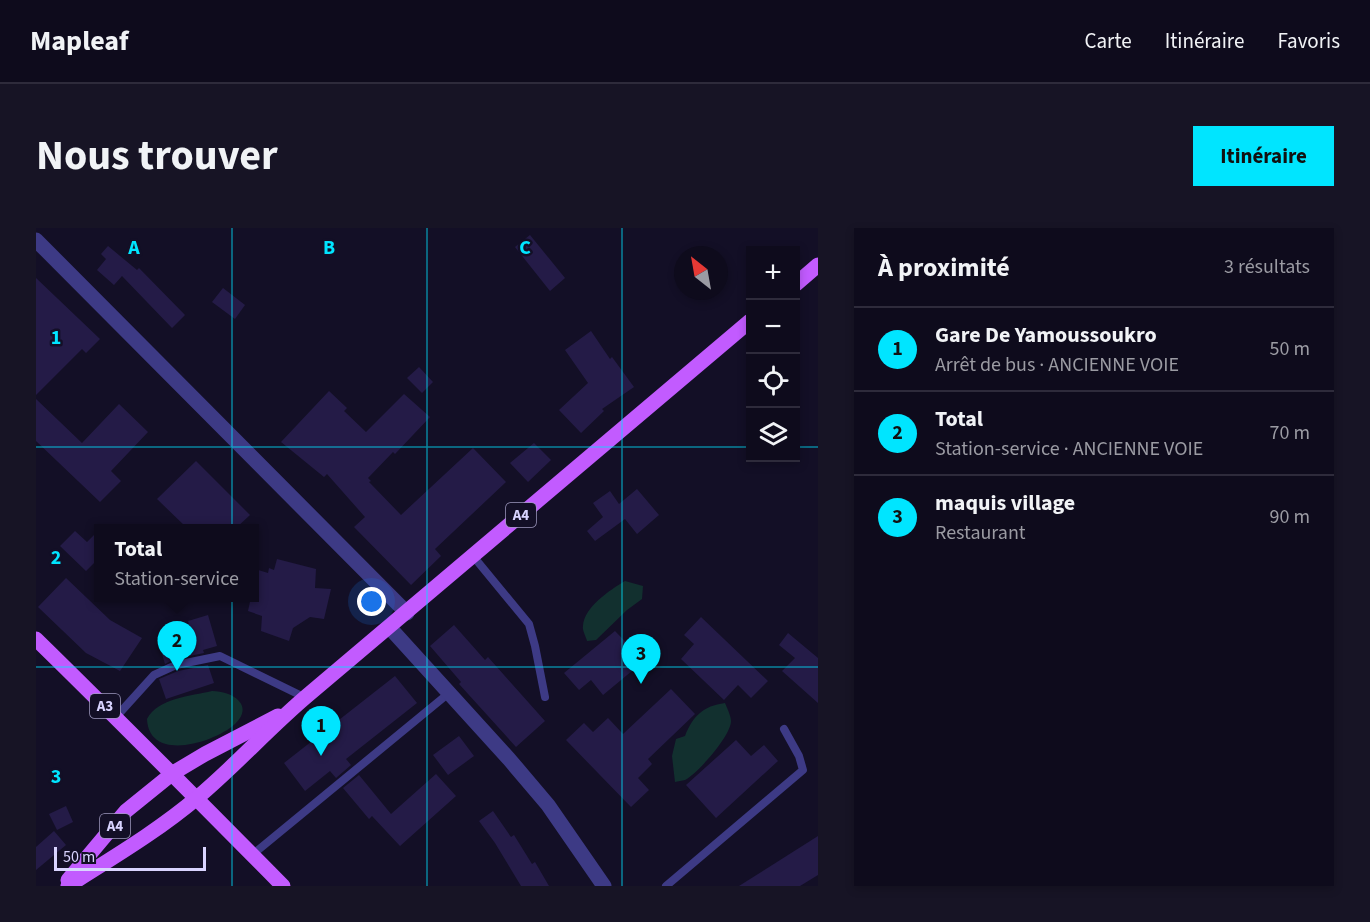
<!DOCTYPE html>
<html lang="fr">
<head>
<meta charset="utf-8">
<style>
	:root { --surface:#0e0b1c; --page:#171425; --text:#f1f3f6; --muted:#9b9ba3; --line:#2e2b3b; --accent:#00e5ff }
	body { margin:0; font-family:"Source Sans 3",sans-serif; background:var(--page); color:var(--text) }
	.controls { position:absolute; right:18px; top:18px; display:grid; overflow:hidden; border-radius:0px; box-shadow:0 3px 9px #0003 }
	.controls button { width:54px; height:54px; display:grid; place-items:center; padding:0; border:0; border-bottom:2px solid var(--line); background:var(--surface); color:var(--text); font:30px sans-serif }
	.compass { position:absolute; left:638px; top:18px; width:54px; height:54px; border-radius:50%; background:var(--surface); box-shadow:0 3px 9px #0003; rotate:329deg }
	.scale { position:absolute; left:18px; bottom:15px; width:152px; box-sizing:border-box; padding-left:6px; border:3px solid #d9d4ff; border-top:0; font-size:16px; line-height:21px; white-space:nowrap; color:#d9d4ff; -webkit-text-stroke:4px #130f26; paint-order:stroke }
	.you { position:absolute; left:336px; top:374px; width:21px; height:21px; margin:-15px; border:4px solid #fff; border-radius:50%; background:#1a73e8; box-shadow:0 0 0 9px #1a73e833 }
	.badge { display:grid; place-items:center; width:39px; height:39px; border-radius:50%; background:var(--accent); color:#111; font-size:20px; font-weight:700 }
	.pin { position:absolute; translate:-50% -50px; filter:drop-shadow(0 2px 3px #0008) }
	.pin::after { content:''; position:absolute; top:32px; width:21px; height:18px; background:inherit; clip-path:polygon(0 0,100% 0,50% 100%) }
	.popup { position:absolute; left:58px; top:296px; width:165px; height:78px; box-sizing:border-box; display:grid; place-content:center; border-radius:0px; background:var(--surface); filter:drop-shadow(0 2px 4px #0005); font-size:20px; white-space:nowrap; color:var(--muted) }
	.popup b { font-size:22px; color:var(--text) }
	.popup::after { content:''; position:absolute; left:50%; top:100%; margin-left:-12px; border:12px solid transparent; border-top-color:var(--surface) }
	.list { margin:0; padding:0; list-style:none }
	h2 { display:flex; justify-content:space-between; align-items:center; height:78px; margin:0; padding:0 24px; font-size:26px }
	h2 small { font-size:20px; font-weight:400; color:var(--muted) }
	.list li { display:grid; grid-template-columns:39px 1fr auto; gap:18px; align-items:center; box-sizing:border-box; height:84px; padding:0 24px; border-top:2px solid var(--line) }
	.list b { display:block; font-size:22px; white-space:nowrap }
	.list p { margin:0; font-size:20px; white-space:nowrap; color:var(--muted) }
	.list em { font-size:20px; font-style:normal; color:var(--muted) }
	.icon { flex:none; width:33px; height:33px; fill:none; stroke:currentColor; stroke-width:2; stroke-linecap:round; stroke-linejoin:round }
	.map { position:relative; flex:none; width:782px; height:658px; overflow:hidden; border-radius:0px }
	header { display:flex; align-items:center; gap:36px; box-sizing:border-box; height:84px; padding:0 30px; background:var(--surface); border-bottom:2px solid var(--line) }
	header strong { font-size:28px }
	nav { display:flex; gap:33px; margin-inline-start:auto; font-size:21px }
	.intro { display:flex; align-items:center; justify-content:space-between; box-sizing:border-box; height:144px; padding:0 36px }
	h1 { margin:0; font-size:42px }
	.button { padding:15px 27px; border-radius:0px; background:var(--accent); color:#111; font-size:21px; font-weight:700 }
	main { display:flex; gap:36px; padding:0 36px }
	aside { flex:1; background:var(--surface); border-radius:0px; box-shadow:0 3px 9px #0003 }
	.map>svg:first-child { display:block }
</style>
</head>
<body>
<header>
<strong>Mapleaf</strong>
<nav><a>Carte</a><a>Itinéraire</a><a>Favoris</a></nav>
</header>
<div class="intro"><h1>Nous trouver</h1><a class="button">Itinéraire</a></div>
<main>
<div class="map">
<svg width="782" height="658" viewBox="0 0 782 658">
	<rect width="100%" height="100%" fill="#130f26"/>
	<g fill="#12302f">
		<path d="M589,353L607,358L606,371L591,382L560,412L551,413C550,409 546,402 547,398C548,379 574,362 589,353Z"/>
		<path d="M176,463C196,463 219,477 199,496C178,515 113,535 111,491C122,470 155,468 176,463Z"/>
		<path d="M689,475C691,480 695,488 695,493C695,508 661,546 649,552C646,553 642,553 639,554L636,528L640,511L649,508C657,488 667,478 689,475Z"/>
	</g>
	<g fill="#241b47">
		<path d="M494,7L529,50L514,63L479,19Z"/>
		<path d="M72,18L101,42L103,40L149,87L136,100L86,48L78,57L61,42L70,31L65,26Z"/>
		<path d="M0,50L64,111L50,125L46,121L0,167Z"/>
		<path d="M187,60L209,77L199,91L176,74Z"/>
		<path d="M555,103L574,131L576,129L598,159L566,181L568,183L545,205L523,182L552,155L529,122Z"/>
		<path d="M383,139L397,154L386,165L371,150Z"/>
		<path d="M293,163L311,180L308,183L330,204L368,166L394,189L359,226L357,224L332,250L335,253L333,254L365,287L437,220L470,254L399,321L405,328L375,357L318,299L329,289L291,246L288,249L245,214Z"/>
		<path d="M0,171L46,215L83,176L112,204L75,243L85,253L64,274L0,213Z"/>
		<path d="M498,215L515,232L492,254L474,235Z"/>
		<path d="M160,233L214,287L200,300H151L121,271Z"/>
		<path d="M601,261L623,287L601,306L589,291L559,313L551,303L567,289L557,275L574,263L583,276Z"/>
		<path d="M63,302V330L50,343L24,318L39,303L51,314Z"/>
		<path d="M241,331L280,341L279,360L295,361L288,391L274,389L257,400L253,413L225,403L226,388L212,383L215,369H219V341L232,345L233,340L238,342Z"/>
		<path d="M30,350L74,392L106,410L84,443L50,425L2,379Z"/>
		<path d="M172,387L181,418L167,422L168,425L139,431L129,436L121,409L154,399L152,393Z"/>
		<path d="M665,389L732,453L715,470L702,457L688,472L645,431L658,416L648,407Z"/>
		<path d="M418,397L449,432L452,429L509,493L480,519L423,456L425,454L394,418Z"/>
		<path d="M579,403L608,433L567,467L555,452L543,462L528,445Z"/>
		<path d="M752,405L782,430V475L746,443L759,430L743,417Z"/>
		<path d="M172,437L178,455L130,471L123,451L142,443Z"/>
		<path d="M359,448L381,475L310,531L315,537L300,550L294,543L269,563L248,535Z"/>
		<path d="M635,461L659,486L612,531L616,536L602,550L613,562L595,579L530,512L548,495L557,504L572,490L587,506Z"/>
		<path d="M423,508L438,528L412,547L397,527Z"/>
		<path d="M700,512L715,528L728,517L742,533L680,590L650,557Z"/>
		<path d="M400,546L420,568L364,618L336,588L333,591L307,560L323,547L355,586Z"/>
		<path d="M30,578L37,594L21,602L13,586Z"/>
		<path d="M457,583L475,609L478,607L496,636L499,634L513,658H485L459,615L443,593Z"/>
		<path d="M18,603L30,617L0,642V619Z"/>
		<path d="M782,608V647L764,658H703Z"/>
	</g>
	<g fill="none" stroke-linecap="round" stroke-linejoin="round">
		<g stroke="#3d3a85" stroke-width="8">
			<path d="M437,328L493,396L499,418L509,469"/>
			<path d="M80,489L118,447L140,437L184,428L270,470"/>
			<path d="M216,627L413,465"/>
			<path d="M630,658L767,542L763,528L748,501"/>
		</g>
		<g stroke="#3d3a85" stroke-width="15">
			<path d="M0,12L371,385"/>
			<path d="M354,400L473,531L512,577L568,658"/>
		</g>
		<g stroke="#c25bff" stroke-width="15">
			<path d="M760,56L782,37"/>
			<path d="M0,411C83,492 165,575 247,658"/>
			<path d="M32,652L90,583L137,545L169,526L242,488"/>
			<path d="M32,658C76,630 122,603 162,569C200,537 234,499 272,467C420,343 566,217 714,93"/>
		</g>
	</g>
	<path fill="none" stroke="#00e5ff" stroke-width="1.5" stroke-opacity="0.55" d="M196,0V658M391,0V658M586,0V658M0,219H714M760,219H782M0,439H782"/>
	<g text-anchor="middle" stroke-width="5" stroke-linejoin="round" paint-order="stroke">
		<g fill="#130f26" stroke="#9e99be" stroke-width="1.5">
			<rect x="470" y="275" width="30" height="24" rx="4.5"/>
			<rect x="54" y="466" width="30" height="24" rx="4.5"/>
			<rect x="64" y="586" width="30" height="24" rx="4.5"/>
		</g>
		<g font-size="15" font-weight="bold" fill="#d9d4ff">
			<text x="485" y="292">A4</text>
			<text x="69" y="483">A3</text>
			<text x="79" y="603">A4</text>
		</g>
	</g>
	<g font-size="20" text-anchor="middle" font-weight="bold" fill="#00e5ff" stroke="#130f26" stroke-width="5" stroke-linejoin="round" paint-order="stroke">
		<text x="98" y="26">A</text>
		<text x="293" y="26">B</text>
		<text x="489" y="26">C</text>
		<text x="20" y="116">1</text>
		<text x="20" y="336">2</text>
		<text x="20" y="555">3</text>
	</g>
</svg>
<div class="controls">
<button>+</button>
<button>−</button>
<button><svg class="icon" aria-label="locate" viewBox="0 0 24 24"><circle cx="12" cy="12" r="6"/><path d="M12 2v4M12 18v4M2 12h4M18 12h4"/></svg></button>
<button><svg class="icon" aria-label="layers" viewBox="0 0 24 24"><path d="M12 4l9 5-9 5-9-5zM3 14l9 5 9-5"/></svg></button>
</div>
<svg class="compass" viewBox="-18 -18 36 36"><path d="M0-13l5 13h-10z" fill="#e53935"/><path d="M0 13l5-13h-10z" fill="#9b9ba3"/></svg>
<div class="scale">50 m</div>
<div class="you"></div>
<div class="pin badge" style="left:285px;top:528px">1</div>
<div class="pin badge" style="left:141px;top:443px">2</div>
<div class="popup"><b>Total</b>Station-service</div>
<div class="pin badge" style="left:605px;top:456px">3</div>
</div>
<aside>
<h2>À proximité<small>3 résultats</small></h2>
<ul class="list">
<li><span class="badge">1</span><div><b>Gare De Yamoussoukro</b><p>Arrêt de bus · ANCIENNE VOIE</p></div><em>50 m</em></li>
<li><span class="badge">2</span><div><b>Total</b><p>Station-service · ANCIENNE VOIE</p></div><em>70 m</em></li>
<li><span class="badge">3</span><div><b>maquis village</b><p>Restaurant</p></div><em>90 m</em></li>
</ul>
</aside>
</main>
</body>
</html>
